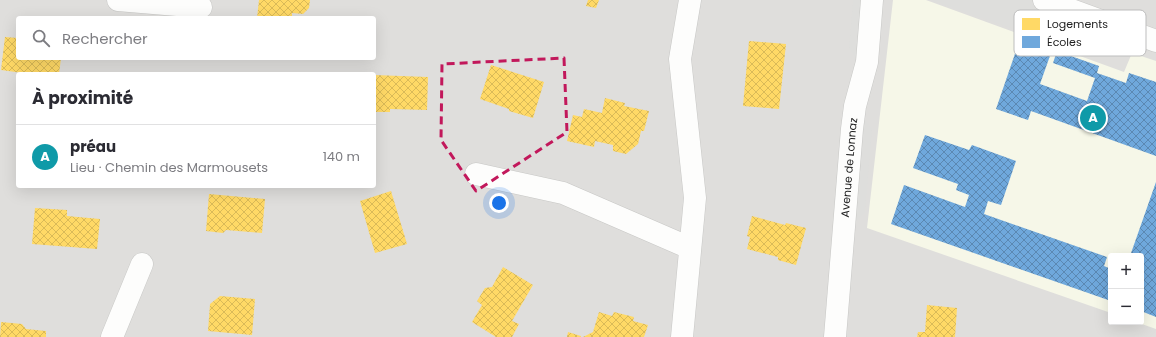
<!DOCTYPE html>
<html lang="fr">
<head>
<meta charset="utf-8">
<style>
	:root { --surface:#fff; --page:#f7f7f7; --text:#2b2b33; --muted:#7c7c81; --line:#e1e1e2; --accent:#7c3aed }
	body { margin:0; font-family:Poppins,sans-serif; background:var(--page); color:var(--text) }
	.controls { position:absolute; right:12px; bottom:12px; display:grid; overflow:hidden; border-radius:4px; box-shadow:0 4px 16px #0002 }
	.controls button { width:36px; height:36px; display:grid; place-items:center; padding:0; border:0; border-bottom:1px solid var(--line); background:var(--surface); color:var(--text); font:20px sans-serif }
	.you { position:absolute; left:499px; top:203px; width:14px; height:14px; margin:-10px; border:3px solid #fff; border-radius:50%; background:#1a73e8; box-shadow:0 0 0 6px #1a73e833 }
	.badge { display:grid; place-items:center; width:26px; height:26px; border-radius:50%; background:var(--accent); color:#fff; font-size:13px; font-weight:700 }
	.pin { position:absolute; translate:-50% -50%; border:2px solid #fff; box-shadow:0 1px 4px #0006 }
	.list { margin:0; padding:0; list-style:none }
	h2 { display:flex; justify-content:space-between; align-items:center; height:52px; margin:0; padding:0 16px; font-size:17px }
	h2 small { font-size:13px; font-weight:400; color:var(--muted) }
	.list li { display:grid; grid-template-columns:26px 1fr auto; gap:12px; align-items:center; box-sizing:border-box; height:64px; padding:0 16px; border-top:1px solid var(--line) }
	.list b { display:block; font-size:15px; white-space:nowrap }
	.list p { margin:0; font-size:13px; white-space:nowrap; color:var(--muted) }
	.list em { font-size:13px; font-style:normal; color:var(--muted) }
	.icon { flex:none; width:22px; height:22px; fill:none; stroke:currentColor; stroke-width:2; stroke-linecap:round; stroke-linejoin:round }
	.map { position:relative; flex:none; width:1156px; height:337px; overflow:hidden }
	.search { position:absolute; background:var(--surface); box-shadow:0 4px 16px #0002; left:16px; top:16px; width:360px; height:44px; display:flex; align-items:center; gap:10px; box-sizing:border-box; padding:0 14px; border-radius:4px; color:var(--muted); font-size:15px }
	.panel { position:absolute; background:var(--surface); box-shadow:0 4px 16px #0002; left:16px; top:72px; width:360px; height:116px; border-radius:4px }
	.map>svg:first-child { display:block }
</style>
</head>
<body>
<div class="map">
<svg width="1156" height="337" viewBox="0 0 1156 337">
	<defs>
		<pattern id="homes-cross-hatch" width="8" height="8" patternUnits="userSpaceOnUse"><rect width="8" height="8" fill="#ffd966"/><path d="M0 0l8 8M0 8l8-8" fill="none" stroke="#daba58"/></pattern>
		<pattern id="schools-cross-hatch" width="8" height="8" patternUnits="userSpaceOnUse"><rect width="8" height="8" fill="#6fa8dc"/><path d="M0 0l8 8M0 8l8-8" fill="none" stroke="#5b88b2"/></pattern>
	</defs>
	<rect width="100%" height="100%" fill="#f0efeb"/>
	<path fill="#dfdedc" fill-rule="evenodd" d="M0,0H1156V337H0ZM18,18H374V58H18ZM18,74H374V186H18ZM1111,256H1141V322H1111Z"/>
	<path fill="#f6f7e8" d="M893,0H926L1124,72L1132,53L1156,61V329L1136,322H1141V256H1111V313L867,228Z"/>
	<g fill="#dededc">
		<path d="M853,0H862L857,60L849,48Z"/>
		<path d="M930,0H1030L1084,20L1096,58Z"/>
		<path d="M864,119L872,130L865,212L855,222Z"/>
	</g>
	<g fill="url(#homes-cross-hatch)">
		<path d="M259,0H310L309,8L303,14L292,13V18H257Z"/>
		<path d="M588,0H599L596,8L586,6Z"/>
		<path d="M5,37L18,38V58H61L59,74H30L1,70Z"/>
		<path d="M749,41L786,44L779,109L743,106Z"/>
		<path d="M491,65L544,82L533,118L509,111V109L480,99Z"/>
		<path d="M374,75L428,77L427,110L390,109V112H374Z"/>
		<path d="M605,98L625,103L624,106L649,111L644,131H641L638,144L626,154L613,151V145L595,141L594,147L567,141L573,115L582,117L584,109L602,113Z"/>
		<path d="M391,191L407,244L375,253L360,201Z"/>
		<path d="M209,194L265,199L262,233L226,230L223,233L206,231Z"/>
		<path d="M35,208L67,210V216L100,219L97,249L32,244Z"/>
		<path d="M752,216L785,225L786,223L806,228L796,265L778,260V257L747,249L750,237L747,236Z"/>
		<path d="M503,267L533,285L512,321L519,324L512,337H496L472,322L482,305L477,301L485,288L492,287Z"/>
		<path d="M220,296L255,299L252,335L208,331L210,304Z"/>
		<path d="M927,305L957,308L955,337H917L918,332H925Z"/>
		<path d="M599,312L612,316L614,312L634,317L633,321L648,325L644,337H583L593,332Z"/>
		<path d="M1,322L22,324L26,329L46,331V337H0Z"/>
		<path d="M568,332L581,336V337H567Z"/>
	</g>
	<g fill="url(#schools-cross-hatch)">
		<path d="M1019,42L1051,53L1040,84L1087,101L1095,78L1053,63L1057,51L1099,66L1097,73L1126,83L1129,73L1156,82V156L1031,111L1028,120L996,109Z"/>
		<path d="M925,135L969,150L972,145L1016,161L1001,205L988,201L984,214L1107,257L1104,266L1111,269V301L891,224L904,185L965,207L969,195L956,190L958,184L913,168Z"/>
		<path d="M1156,182V317L1141,311V256H1130Z"/>
	</g>
	<g fill="none" stroke-linecap="round" stroke-linejoin="round">
		<defs>
			<g id="minor">
				<path d="M118,0L201,7"/>
				<path d="M1044,0L1156,41"/>
				<path d="M476,174L563,193L690,248"/>
				<path d="M112,337L142,264"/>
				<path d="M682,337L695,198L680,59L690,0"/>
				<path id="s1" d="M835,337L852,129L855,106L867,62L872,0"/>
			</g>
		</defs>
		<use href="#minor" stroke="#c7c7c5" stroke-width="23"/>
		<use href="#minor" stroke="#fdfdfc" stroke-width="22"/>
	</g>
	<path fill="none" stroke="#c2185b" stroke-width="3" stroke-dasharray="8 5" stroke-linejoin="round" d="M564,58L567,132L476,191L441,140L442,64Z"/>
	<g text-anchor="middle" stroke-width="4" stroke-linejoin="round" paint-order="stroke">
		<g font-size="11" fill="#222" stroke="#fff">
			<text dy="4" stroke="none"><textPath href="#s1" startOffset="170">Avenue de Lonnaz</textPath></text>
		</g>
	</g>
	<rect x="1014" y="10" width="132" height="46" rx="6" fill="#fff" stroke="#bdbdbd" stroke-width="1"/>
	<rect x="1022" y="18" width="18" height="12" fill="#ffd966"/>
	<rect x="1022" y="36" width="18" height="12" fill="#6fa8dc"/>
	<g font-size="11" fill="#222">
		<text x="1047" y="28">Logements</text>
		<text x="1047" y="46">Écoles</text>
	</g>
</svg>
<div class="controls">
<button>+</button>
<button>−</button>
</div>
<div class="you"></div>
<div class="pin badge" style="left:1093px;top:118px;background:#0f9aa8">A</div>
<div class="search"><svg class="icon" aria-label="search" viewBox="0 0 24 24"><circle cx="10" cy="10" r="6"/><path d="M15 15l6 6"/></svg>Rechercher</div>
<section class="panel">
<h2>À proximité<small></small></h2>
<ul class="list">
<li><span class="badge" style="background:#0f9aa8">A</span><div><b>préau</b><p>Lieu · Chemin des Marmousets</p></div><em>140 m</em></li>
</ul>
</section>
</div>
</body>
</html>
